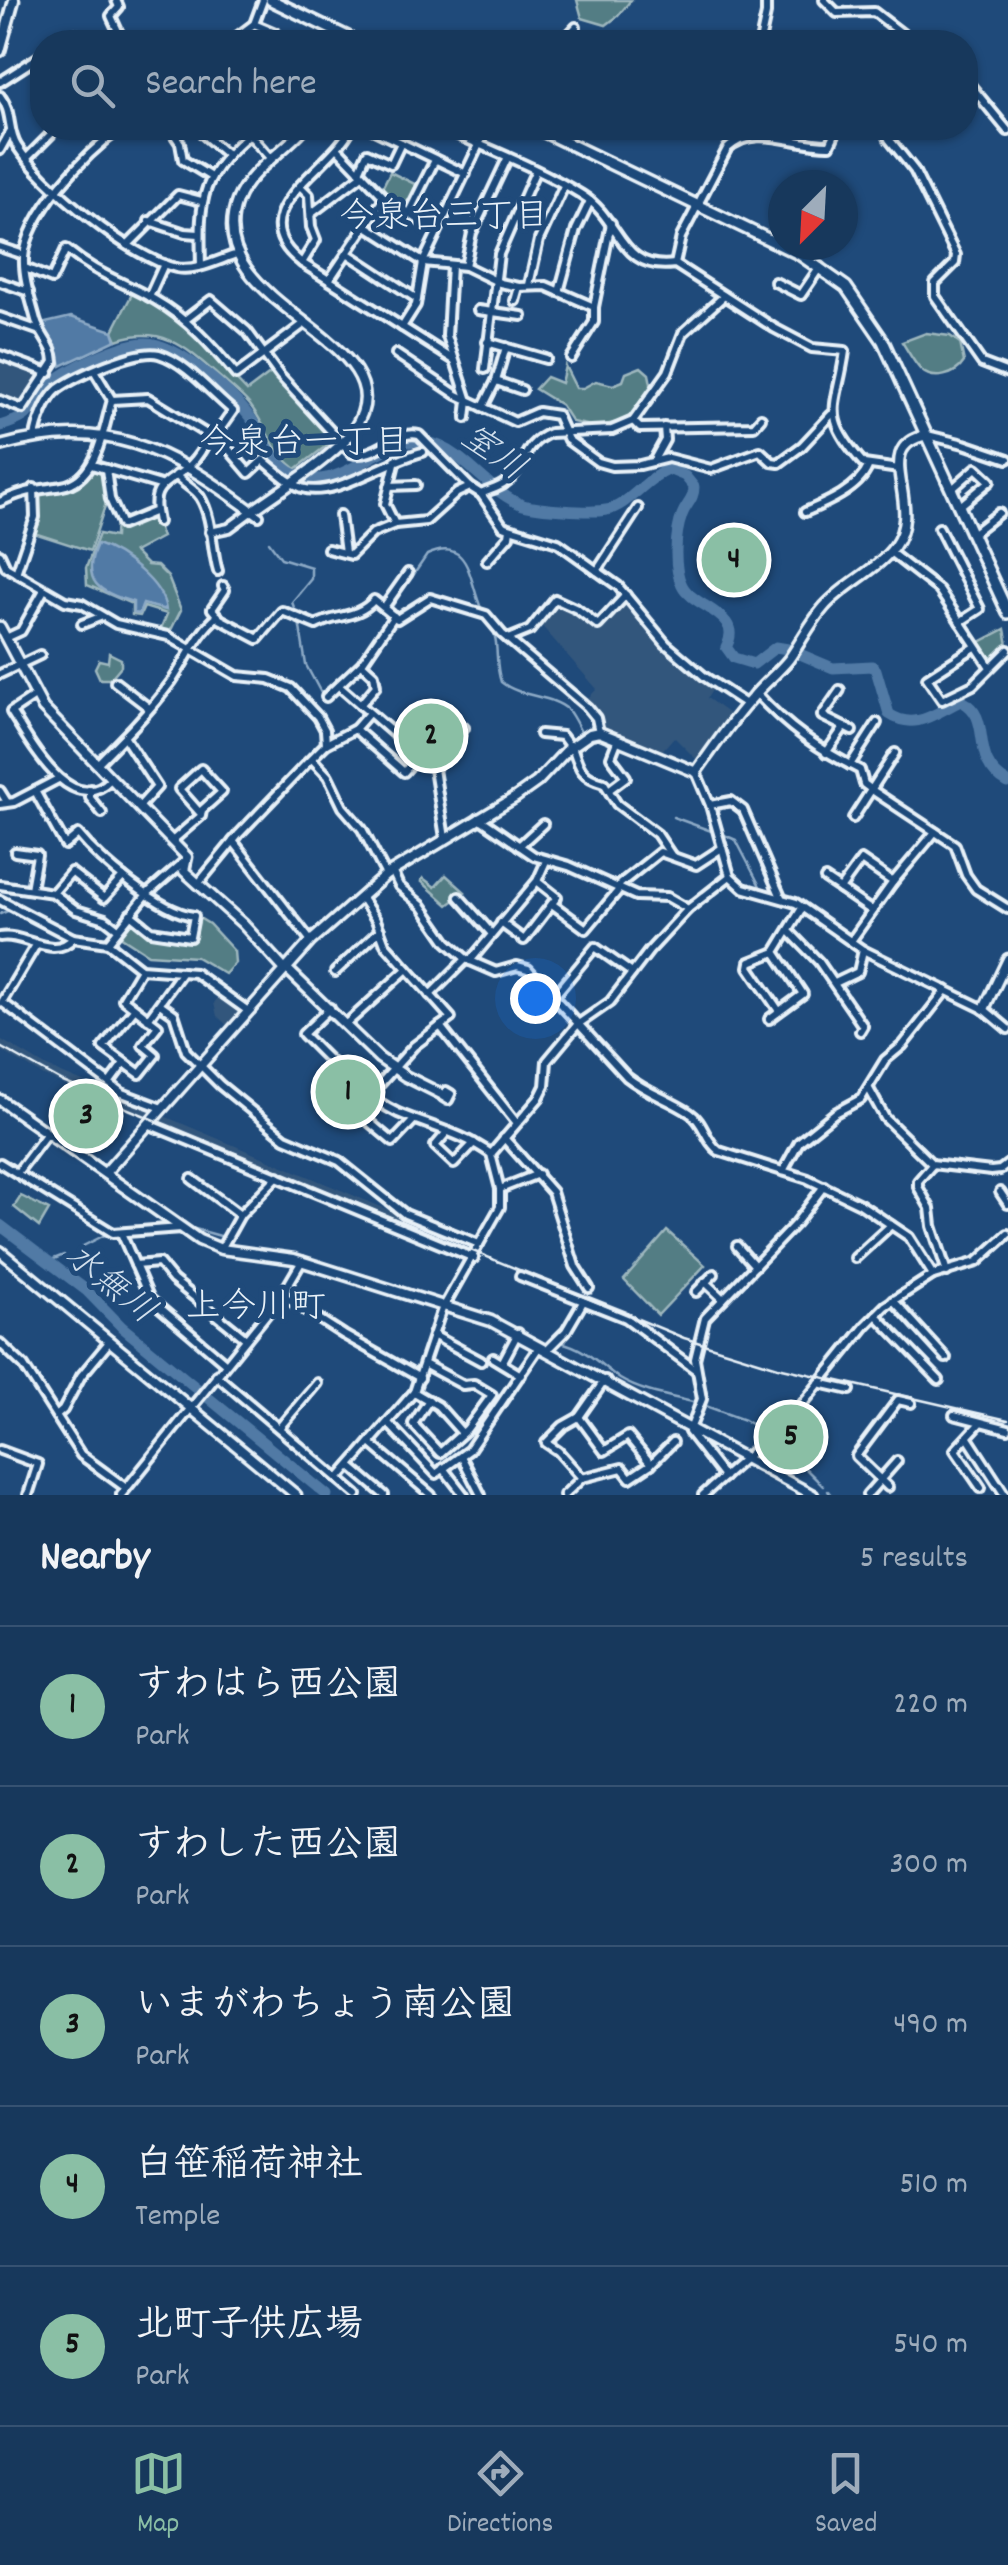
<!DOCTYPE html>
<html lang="en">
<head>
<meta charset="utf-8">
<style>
	:root { --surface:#17385c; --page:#244365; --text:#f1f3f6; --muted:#9eacbb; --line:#365272; --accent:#8abfa5 }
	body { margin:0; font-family:Dekko,"Klee One",sans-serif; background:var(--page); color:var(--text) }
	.compass { position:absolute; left:768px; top:170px; width:90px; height:90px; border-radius:50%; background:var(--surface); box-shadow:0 2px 8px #0004; rotate:204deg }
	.you { position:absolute; left:535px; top:998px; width:35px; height:35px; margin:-25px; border:8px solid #fff; border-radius:50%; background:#1a73e8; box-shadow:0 0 0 15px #1a73e833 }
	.badge { display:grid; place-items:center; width:65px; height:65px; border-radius:50%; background:var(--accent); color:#111; font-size:32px; font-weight:700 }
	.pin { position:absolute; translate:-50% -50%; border:5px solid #fff; box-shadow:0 2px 10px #0006 }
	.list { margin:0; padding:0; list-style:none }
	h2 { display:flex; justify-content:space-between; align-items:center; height:130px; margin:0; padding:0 40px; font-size:42px }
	h2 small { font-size:32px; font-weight:400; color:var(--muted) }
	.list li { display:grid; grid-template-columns:65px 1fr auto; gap:30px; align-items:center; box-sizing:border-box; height:160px; padding:0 40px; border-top:2px solid var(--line) }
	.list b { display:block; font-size:38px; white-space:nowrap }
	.list p { margin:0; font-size:32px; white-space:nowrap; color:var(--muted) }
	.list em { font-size:32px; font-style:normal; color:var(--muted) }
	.icon { flex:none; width:55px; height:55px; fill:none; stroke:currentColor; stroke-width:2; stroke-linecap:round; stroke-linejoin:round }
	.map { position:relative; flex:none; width:1008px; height:1495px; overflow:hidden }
	.search { position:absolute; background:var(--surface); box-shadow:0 2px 8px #0004; left:30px; right:30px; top:30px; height:110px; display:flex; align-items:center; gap:25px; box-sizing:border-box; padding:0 35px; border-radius:40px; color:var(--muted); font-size:38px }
	.sheet { height:930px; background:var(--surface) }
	nav { display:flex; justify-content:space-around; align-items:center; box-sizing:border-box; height:140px; border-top:2px solid var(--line); background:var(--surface); font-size:28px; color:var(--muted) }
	nav a { display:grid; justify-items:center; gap:5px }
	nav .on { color:var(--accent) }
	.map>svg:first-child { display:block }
</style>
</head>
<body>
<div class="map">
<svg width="1008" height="1495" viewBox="0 0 1008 1495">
	<rect width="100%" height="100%" fill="#1f4a7a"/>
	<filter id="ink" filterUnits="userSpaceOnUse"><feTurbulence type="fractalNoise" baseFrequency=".01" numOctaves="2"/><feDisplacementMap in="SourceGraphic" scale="20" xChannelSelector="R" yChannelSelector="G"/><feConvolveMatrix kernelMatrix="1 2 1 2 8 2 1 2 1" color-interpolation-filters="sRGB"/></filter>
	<g filter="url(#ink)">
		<g fill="#33567c">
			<path d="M0,358L43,373L24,405L0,398Z"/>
			<path d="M625,599L659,642L714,687L707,698L732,716L700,763L674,737L660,753L604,729L587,699L597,689L540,624V620L558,601L598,627Z"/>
			<path d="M221,994L240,1009L228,1026L217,1016L214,1003Z"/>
			<path d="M0,1039L47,1067L405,1217L403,1225L44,1076L0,1050Z"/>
		</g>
		<g fill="#537d84" stroke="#9eb7be" stroke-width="2.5">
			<path d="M577,0H631L618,16L606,25L582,18Z"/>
			<path d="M390,172L419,186L408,208L387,197L381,190Z"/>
			<path d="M133,292L180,321L247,391L271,373L334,440L296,469C267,446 270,431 250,405C240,393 226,383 215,373C184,345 159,325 117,340L113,331Z"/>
			<path d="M926,333L950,336L960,343L964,362C956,375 934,382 921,370C914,363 908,351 902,342Z"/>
			<path d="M565,366L576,388H583L596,381L613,385L623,381L626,373L641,367L649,374L652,389L627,420L596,427L572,422L561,405L535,389L546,377L561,383Z"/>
			<path d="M93,468L100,469L107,500L90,551L34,533C38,519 35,506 39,492L66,488Z"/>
			<path d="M153,515L162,537L134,552L147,565L157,566L168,577L181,610L169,634L160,631L167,614L144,607L140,616L132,615V604L87,585L86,568L99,534L115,537L116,517L123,530Z"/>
			<path d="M1005,629L1008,645L989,660L978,643Z"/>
			<path d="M109,653L121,659V666L110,679H100L95,668L99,660L108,662Z"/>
			<path d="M424,723L449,744L442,752L412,727Z"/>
			<path d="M446,875L465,892L448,905L421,881L423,878L435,887Z"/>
			<path d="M196,916L209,924L234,951L235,963L225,974L196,957L148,954L117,934L133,919L150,934L191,940Z"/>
			<path d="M336,1070L364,1095L353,1111L330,1087L334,1083L328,1077Z"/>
			<path d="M79,1095L115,1111L97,1133L82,1123L68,1139L54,1129Z"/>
			<path d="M21,1196L49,1210L39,1227L14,1207Z"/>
			<path d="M667,1231L705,1265L658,1315L624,1280Z"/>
			<path d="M792,1421L808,1437L793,1454L774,1438Z"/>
		</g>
		<g fill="#517aa5" stroke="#8daac6" stroke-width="2.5">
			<path d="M71,317L113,331L116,340L61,366L57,347L41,324Z"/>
			<path d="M97,544C122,552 163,583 166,610L143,604L139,614L133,613V602C100,593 80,582 97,544Z"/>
		</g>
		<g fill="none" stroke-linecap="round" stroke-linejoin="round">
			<g stroke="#8daac6" stroke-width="2.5">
				<path d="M269,542L281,558L311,567V579L292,602L296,613"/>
				<path d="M391,608L427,555C470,535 469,581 481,608"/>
				<path d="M299,621L306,665L321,693L365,654"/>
				<path d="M491,625C500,643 494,662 501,682C521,698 553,695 568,710C573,716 577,725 581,732L570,741"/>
				<path d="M673,817L714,832"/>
				<path d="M722,834L736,840L762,890"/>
				<path d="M0,914L10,910"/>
				<path d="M195,1229L224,1237"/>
				<path d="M83,1246L107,1234"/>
				<path d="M46,1262L64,1255"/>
				<path d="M560,1342C586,1348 599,1364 620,1379C641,1392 673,1397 697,1403"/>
				<path d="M703,1405L744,1420L767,1433"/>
				<path d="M774,1439L789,1453"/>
				<path d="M795,1458L823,1486"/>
				<path d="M828,1491L831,1495"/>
			</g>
			<g stroke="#517aa5" stroke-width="11">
				<path d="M0,426C39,415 26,407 50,385C67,369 123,342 146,343C178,344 230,391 249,416C263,434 268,457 289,471C334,500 371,444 415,441C458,439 484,491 523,505C537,509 591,513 606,510C627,507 645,479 668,469L685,476L694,487C694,500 686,504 682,515C675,534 673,568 682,585C693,608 745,614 726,647L734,658L754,664L776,647L788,649L833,668L872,666L876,670L889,714C916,732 936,712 961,701C996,718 966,759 1008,783"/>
				<path d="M0,1225L86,1290L122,1327L327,1495"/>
			</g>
			<defs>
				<g id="minor">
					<path d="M116,0L119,7L111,16L123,42"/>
					<path d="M824,0L837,13L874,12L913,42"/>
					<path d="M254,24L275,33L285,42"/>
					<path d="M62,42L75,34L83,42"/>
					<path d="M230,42L254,24L263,0"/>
					<path d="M562,42L576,27"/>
					<path d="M760,42L766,14V0"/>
					<path d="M966,80L1008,131"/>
					<path d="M0,82L42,55"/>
					<path d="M0,96C13,112 7,130 17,146C42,185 131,258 176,268C196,272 218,260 237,254"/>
					<path d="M170,128L180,143L183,160L211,177"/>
					<path d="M210,128L203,134L226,154"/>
					<path d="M351,128C329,172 236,212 302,263L454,360"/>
					<path d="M370,128L466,174"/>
					<path d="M442,128C488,149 539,168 582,195C622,220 619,272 675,264L774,328L812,348L845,351C837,409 819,414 864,464L899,469"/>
					<path d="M884,128L889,139L914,170L956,255L955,263L935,283V296L982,363L1008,373"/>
					<path d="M249,134L271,159"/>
					<path d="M0,150L10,132"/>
					<path d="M339,150L384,197L437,232"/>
					<path d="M27,158L51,134"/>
					<path d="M359,171L367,153L391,164L401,143"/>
					<path d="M300,186L309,195L311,227L316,240L302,263"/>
					<path d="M312,213L362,175"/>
					<path d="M408,214L435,160"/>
					<path d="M149,221L185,233L199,234"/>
					<path d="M365,225L423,262L465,266L500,283L519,287L546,286L594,307"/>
					<path d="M128,245L178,195L201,201"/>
					<path d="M0,247L24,255"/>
					<path d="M347,253L417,299"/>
					<path d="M675,264L681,237L727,149C754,122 796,146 830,145L835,134L832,128"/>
					<path d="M451,265L447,336L468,401L466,418"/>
					<path d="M201,266C199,194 200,177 256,128"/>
					<path d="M465,266L472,233L507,159"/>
					<path d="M25,268L52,279L66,249C96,274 122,281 155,300C188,319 212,346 236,375L305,323"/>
					<path d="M329,280L384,198"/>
					<path d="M0,282L29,292"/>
					<path d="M775,282L801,295L820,267"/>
					<path d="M529,285L539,240L564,186"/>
					<path d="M559,292L576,230L590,201"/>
					<path d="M149,297L164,264"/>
					<path d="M515,301L519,287"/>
					<path d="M478,310L522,316"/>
					<path d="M0,317L40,331"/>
					<path d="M185,320L211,300L247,331L280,376L351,453C376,460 396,429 419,435L470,487L481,494L503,526L558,543L618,586L666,644L705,677L746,704"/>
					<path d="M402,327L416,305L423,262L487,128"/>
					<path d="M487,342L546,359"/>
					<path d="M396,354L457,395L515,422L538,412L557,415L568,440L598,462L612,466L640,465L668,458L711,469L760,451L772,462L779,463L802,446L831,415"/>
					<path d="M0,355L49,373"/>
					<path d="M571,358L594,322V307L611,223"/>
					<path d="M485,369L499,254L535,172"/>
					<path d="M496,381L522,390"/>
					<path d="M0,400L23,409L54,362C54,346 40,336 36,320C31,301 23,278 24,258C27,213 86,153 121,128"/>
					<path d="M112,400L148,398L226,446L249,473L263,460C275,470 287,482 302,488C334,499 389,459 423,452"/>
					<path d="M483,407L496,381L506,347"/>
					<path d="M633,421L640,428L754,426L761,418"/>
					<path d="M927,435L964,444L1008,459"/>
					<path d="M35,438C37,423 46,399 58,389C76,376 138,348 159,354C186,362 211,393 233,411L214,438"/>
					<path d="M655,458L665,440L664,427"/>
					<path d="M92,465L160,485"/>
					<path d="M106,469L110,499L122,525L156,511C151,482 175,481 191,464C199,456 204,447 209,437"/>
					<path d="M176,475C183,484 194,488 200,497C213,518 211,548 218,571"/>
					<path d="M389,486L416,485"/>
					<path d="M951,490L976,468L990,481L960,506"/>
					<path d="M481,494C489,490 499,488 505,483C525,470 521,444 550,433L612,430L633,421L668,372L683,333L724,296"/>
					<path d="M0,502C27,489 34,491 62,486C98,480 103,429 112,400L95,372"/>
					<path d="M156,511L158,522"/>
					<path d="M805,512C826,503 859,489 868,467"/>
					<path d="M340,515L345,553"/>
					<path d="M395,524L385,504L396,459"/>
					<path d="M939,528L980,609L960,622"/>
					<path d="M210,532L229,528L252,511L259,516"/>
					<path d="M972,534L999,513"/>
					<path d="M328,549L351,555L373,533L395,524L426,521L457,493L470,487"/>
					<path d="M890,552L939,590L990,667"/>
					<path d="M0,554L6,567L65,601L82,604L116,624L168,636L237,676L269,679L291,688L318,717L325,730L326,744"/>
					<path d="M487,561L509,536L510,529"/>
					<path d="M597,571L638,508"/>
					<path d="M16,573L35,517L34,488"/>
					<path d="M223,586L225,590L212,609L220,619L258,639L282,611L316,625C336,614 357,619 374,600L397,619L430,598L486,615L502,634L587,707L596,718L599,732"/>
					<path d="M384,607L408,573"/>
					<path d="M82,624L100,617"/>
					<path d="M6,638L21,631L44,590"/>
					<path d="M508,639L530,630L555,599L577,609L598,625L626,595"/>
					<path d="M975,647L927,678L942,700L973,685L1008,650"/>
					<path d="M0,674L40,655"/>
					<path d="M115,682L149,708"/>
					<path d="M339,686L434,769L445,838"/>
					<path d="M840,690L822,716L852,731"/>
					<path d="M756,693C787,727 819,750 860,770L864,784L872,790L955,845L966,875L976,889L1008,909"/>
					<path d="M35,696L11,712C29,739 70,821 111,779"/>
					<path d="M326,697L362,663L394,616"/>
					<path d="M360,705L376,686L374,675L362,664"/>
					<path d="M355,729L404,772L418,756"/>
					<path d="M540,734L562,736L570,747"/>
					<path d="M397,737L405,727L443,711L464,728L434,769"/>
					<path d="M125,738L157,787L139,807"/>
					<path d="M572,746C579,768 581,777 604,783L617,804L657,834L671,855"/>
					<path d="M826,753L844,727"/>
					<path d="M312,759L328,776L343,807L362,829L386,875"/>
					<path d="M97,764C123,738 150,711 172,681C187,659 197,633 218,616"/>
					<path d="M850,765L877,723"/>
					<path d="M696,772L710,805L730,876L743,888L796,903L863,950L984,1009L1008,1029"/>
					<path d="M90,789V798L102,813"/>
					<path d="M610,789L626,777L611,757L618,739"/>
					<path d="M0,791L7,802"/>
					<path d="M35,791L65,845L78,834C100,861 160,912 194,916L190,937L151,931L130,914"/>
					<path d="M0,804L14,802L58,779"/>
					<path d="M710,805L731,801L743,810L781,897"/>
					<path d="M479,818L534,856L569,866L636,896L667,897L688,909"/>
					<path d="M853,818L895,753"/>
					<path d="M172,841L201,816L202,810L222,792L201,769L179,789L201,814"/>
					<path d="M233,841L311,941"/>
					<path d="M519,846L543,824"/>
					<path d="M15,852L37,855L31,889"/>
					<path d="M392,871L399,886L422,906L447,942L466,959L496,972L517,966L528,969L627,1077C647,1093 669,1099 690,1113C704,1122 705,1141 719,1151L808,1179L860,1204L909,1237L933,1275"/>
					<path d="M825,879L840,889"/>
					<path d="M198,884L239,834L307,763L326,744L355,729L369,713"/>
					<path d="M0,885L53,893L76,910L105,919L118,929"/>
					<path d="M53,893L71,872L104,898L123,877"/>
					<path d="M361,897L376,920L385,944L451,1018L414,1046L356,1111L393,1142L414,1120"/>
					<path d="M459,897L492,934"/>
					<path d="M0,900L73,938L108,943L141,969L195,973L248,1011"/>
					<path d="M552,904L586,929L617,892L620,884L660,852L696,865L722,848"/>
					<path d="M872,911L840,889L861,860L893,882"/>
					<path d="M501,923L524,940L557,897L538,882"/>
					<path d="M789,931L819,962L863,1026L860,1031"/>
					<path d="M0,937C23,932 54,961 73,938"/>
					<path d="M851,941L893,882L935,832"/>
					<path d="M108,943L148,893L186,860"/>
					<path d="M36,945L2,1002L122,1093L162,1108"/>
					<path d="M775,952L750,962L749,967L779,1011"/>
					<path d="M470,961L537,881L546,861"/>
					<path d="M335,972L380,930"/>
					<path d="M835,983L858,972L863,950"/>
					<path d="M430,995L466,959"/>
					<path d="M555,995L595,947L632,973"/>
					<path d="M160,1004L174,1014L186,1051L220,1085L285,1138L339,1161L405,1214L479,1244"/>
					<path d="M135,1008L103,1047L140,1074L155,1055L143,1045L158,1026L123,999L141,969"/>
					<path d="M330,1008L303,1034C332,1063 361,1095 398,1113C429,1126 464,1134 491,1154L500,1189V1207L444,1306"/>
					<path d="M148,1019L182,972"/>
					<path d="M769,1019L803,994L775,952L802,908"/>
					<path d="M346,1024L407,969"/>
					<path d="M440,1026L516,1122"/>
					<path d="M110,1082L124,1063"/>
					<path d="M869,1089L885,1118L932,1164L991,1171L1000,1170L1008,1164"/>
					<path d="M446,1091L451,1094L448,1100L443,1097Z"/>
					<path d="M348,1117L356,1111"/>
					<path d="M148,1124L474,1258"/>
					<path d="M447,1132L435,1146L454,1164L474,1143"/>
					<path d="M504,1138L552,1192L575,1266L589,1288"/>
					<path d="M66,1146L81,1126L95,1137L102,1128"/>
					<path d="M491,1154L539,1098L545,1086L547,1061L577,1025L610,1002L649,951L688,909L730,876"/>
					<path d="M0,1163L113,1233L181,1228"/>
					<path d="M932,1165L918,1181V1187L930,1208L932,1226L947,1272"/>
					<path d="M783,1171L799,1142L835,1113L861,1099L885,1060L903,1045L946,990"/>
					<path d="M17,1173L47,1133"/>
					<path d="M192,1179L240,1215"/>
					<path d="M500,1189L538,1174"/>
					<path d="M1000,1192L1008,1204"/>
					<path d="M121,1233L150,1299L225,1363"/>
					<path d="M737,1246L755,1266"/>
					<path d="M221,1249L240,1215L278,1176"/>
					<path d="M855,1258L891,1225"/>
					<path d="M135,1265L159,1263L173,1280L246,1339"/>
					<path d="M520,1276L626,1318L696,1370"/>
					<path d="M705,1282L723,1299"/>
					<path d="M696,1292L714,1274"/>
					<path d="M282,1295L344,1335L420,1378"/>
					<path d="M893,1300L946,1358"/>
					<path d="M876,1315L939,1380"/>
					<path d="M433,1335L481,1361"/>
					<path d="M0,1343L24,1366L81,1455L126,1488"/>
					<path d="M548,1349L566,1331L583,1302"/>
					<path d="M493,1358L521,1375"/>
					<path d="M502,1363L518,1333"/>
					<path d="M424,1364L463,1385L474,1384L492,1395L467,1429L440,1453L413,1424L429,1400"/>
					<path d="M216,1375L357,1495"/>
					<path d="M819,1383L850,1390"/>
					<path d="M414,1392L438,1406L462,1433"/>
					<path d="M954,1415L1008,1429"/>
					<path d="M56,1416L63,1410L81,1376L110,1341"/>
					<path d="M579,1417L604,1451L628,1436L651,1464"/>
					<path d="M389,1424L436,1474L469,1450L539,1347"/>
					<path d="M979,1424L955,1450L981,1488"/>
					<path d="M279,1428L317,1383"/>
					<path d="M968,1438L1005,1495"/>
					<path d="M370,1443L431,1495"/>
					<path d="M0,1450L38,1464L28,1495"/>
					<path d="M462,1458L481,1495"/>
					<path d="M350,1466L384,1495"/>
					<path d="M443,1468L464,1495"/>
					<path d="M724,1477L689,1432L702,1399L695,1359L705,1318L796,1223L824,1186"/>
					<path d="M582,1478L558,1451L546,1443L563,1426L579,1417L605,1380"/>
					<path d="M338,1479L414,1392L443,1306"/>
					<path d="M888,1487L856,1456L898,1400L911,1403"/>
					<path d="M121,1495L282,1295L302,1261"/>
					<path d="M564,1495L582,1478L622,1468L630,1478L651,1464L673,1442"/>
					<path d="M703,1495L793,1416L866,1325L885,1306L933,1275L977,1262L1008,1234"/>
					<path d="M867,1495L897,1461"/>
				</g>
				<g id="tertiary">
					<path d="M0,51L14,0"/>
					<path d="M0,446C107,417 168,448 252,511C279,491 336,456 354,429C415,339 197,308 237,201C249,170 283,153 304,128"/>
					<path d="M0,627L43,708L187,857L184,871L243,924L285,970"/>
					<path d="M286,968L379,1058L405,1076L443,1095"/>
					<path d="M984,1009L1008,959"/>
					<path d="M0,1100L199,1240L221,1249L294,1259L491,1321L813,1495"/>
					<path d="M105,1173L311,941L386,875L516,797L537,782L567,750L590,734L599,732L696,772C714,747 731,721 752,698C763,684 778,673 789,659C801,642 810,623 824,607C844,584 876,571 894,547C926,503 868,447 927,435"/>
					<path d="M0,1251L296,1495"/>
				</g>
				<g id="primary">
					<path d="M271,0L358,42"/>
					<path d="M536,128L799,254L846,287L883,341L1008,613"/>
				</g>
			</defs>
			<use href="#minor" stroke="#e8f1f8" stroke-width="14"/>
			<use href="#tertiary" stroke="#e8f1f8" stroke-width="15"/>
			<use href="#primary" stroke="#e8f1f8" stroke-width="16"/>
			<use href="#minor" stroke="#1f4a7a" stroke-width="6"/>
			<use href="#tertiary" stroke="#1f4a7a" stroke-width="8"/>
			<use href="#primary" stroke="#1f4a7a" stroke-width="9"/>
			<path stroke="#e8f1f8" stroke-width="2.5" d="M0,1047L63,1082L684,1338L778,1367L1008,1420"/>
		</g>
	</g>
	<g text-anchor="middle" stroke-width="10" stroke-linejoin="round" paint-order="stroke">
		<g font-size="35" fill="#e8f1f8" stroke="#1f4a7a">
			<text x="444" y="226">今泉台三丁目</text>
			<text x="304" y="452">今泉台一丁目</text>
			<text x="256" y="1316">上今川町</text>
		</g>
		<g font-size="35" font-style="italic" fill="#d1dfec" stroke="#1f4a7a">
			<text transform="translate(495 451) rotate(35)" y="12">室川</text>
			<text transform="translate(112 1282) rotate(39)" y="12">水無川</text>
		</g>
	</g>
</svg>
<svg class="compass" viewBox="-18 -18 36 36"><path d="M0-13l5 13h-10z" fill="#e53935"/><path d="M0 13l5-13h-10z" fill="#9eacbb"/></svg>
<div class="you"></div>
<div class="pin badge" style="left:348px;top:1092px">1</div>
<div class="pin badge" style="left:431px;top:736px">2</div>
<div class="pin badge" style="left:86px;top:1116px">3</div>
<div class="pin badge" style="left:734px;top:560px">4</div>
<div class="pin badge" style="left:791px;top:1437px">5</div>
<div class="search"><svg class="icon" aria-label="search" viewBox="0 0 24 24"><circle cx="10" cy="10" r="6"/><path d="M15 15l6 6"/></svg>Search here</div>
</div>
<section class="sheet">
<h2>Nearby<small>5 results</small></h2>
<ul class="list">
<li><span class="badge">1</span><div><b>すわはら西公園</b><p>Park</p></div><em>220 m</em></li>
<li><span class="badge">2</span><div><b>すわした西公園</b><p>Park</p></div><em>300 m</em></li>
<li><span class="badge">3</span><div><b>いまがわちょう南公園</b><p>Park</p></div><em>490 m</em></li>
<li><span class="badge">4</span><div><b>白笹稲荷神社</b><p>Temple</p></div><em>510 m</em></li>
<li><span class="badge">5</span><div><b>北町子供広場</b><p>Park</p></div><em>540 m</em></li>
</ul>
</section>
<nav>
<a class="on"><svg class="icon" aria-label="map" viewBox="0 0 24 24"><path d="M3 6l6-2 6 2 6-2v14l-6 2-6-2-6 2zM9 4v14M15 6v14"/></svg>Map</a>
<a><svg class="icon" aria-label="directions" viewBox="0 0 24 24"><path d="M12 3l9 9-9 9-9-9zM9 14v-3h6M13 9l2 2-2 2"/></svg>Directions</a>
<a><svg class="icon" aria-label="saved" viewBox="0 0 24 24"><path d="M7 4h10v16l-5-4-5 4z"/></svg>Saved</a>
</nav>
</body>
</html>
